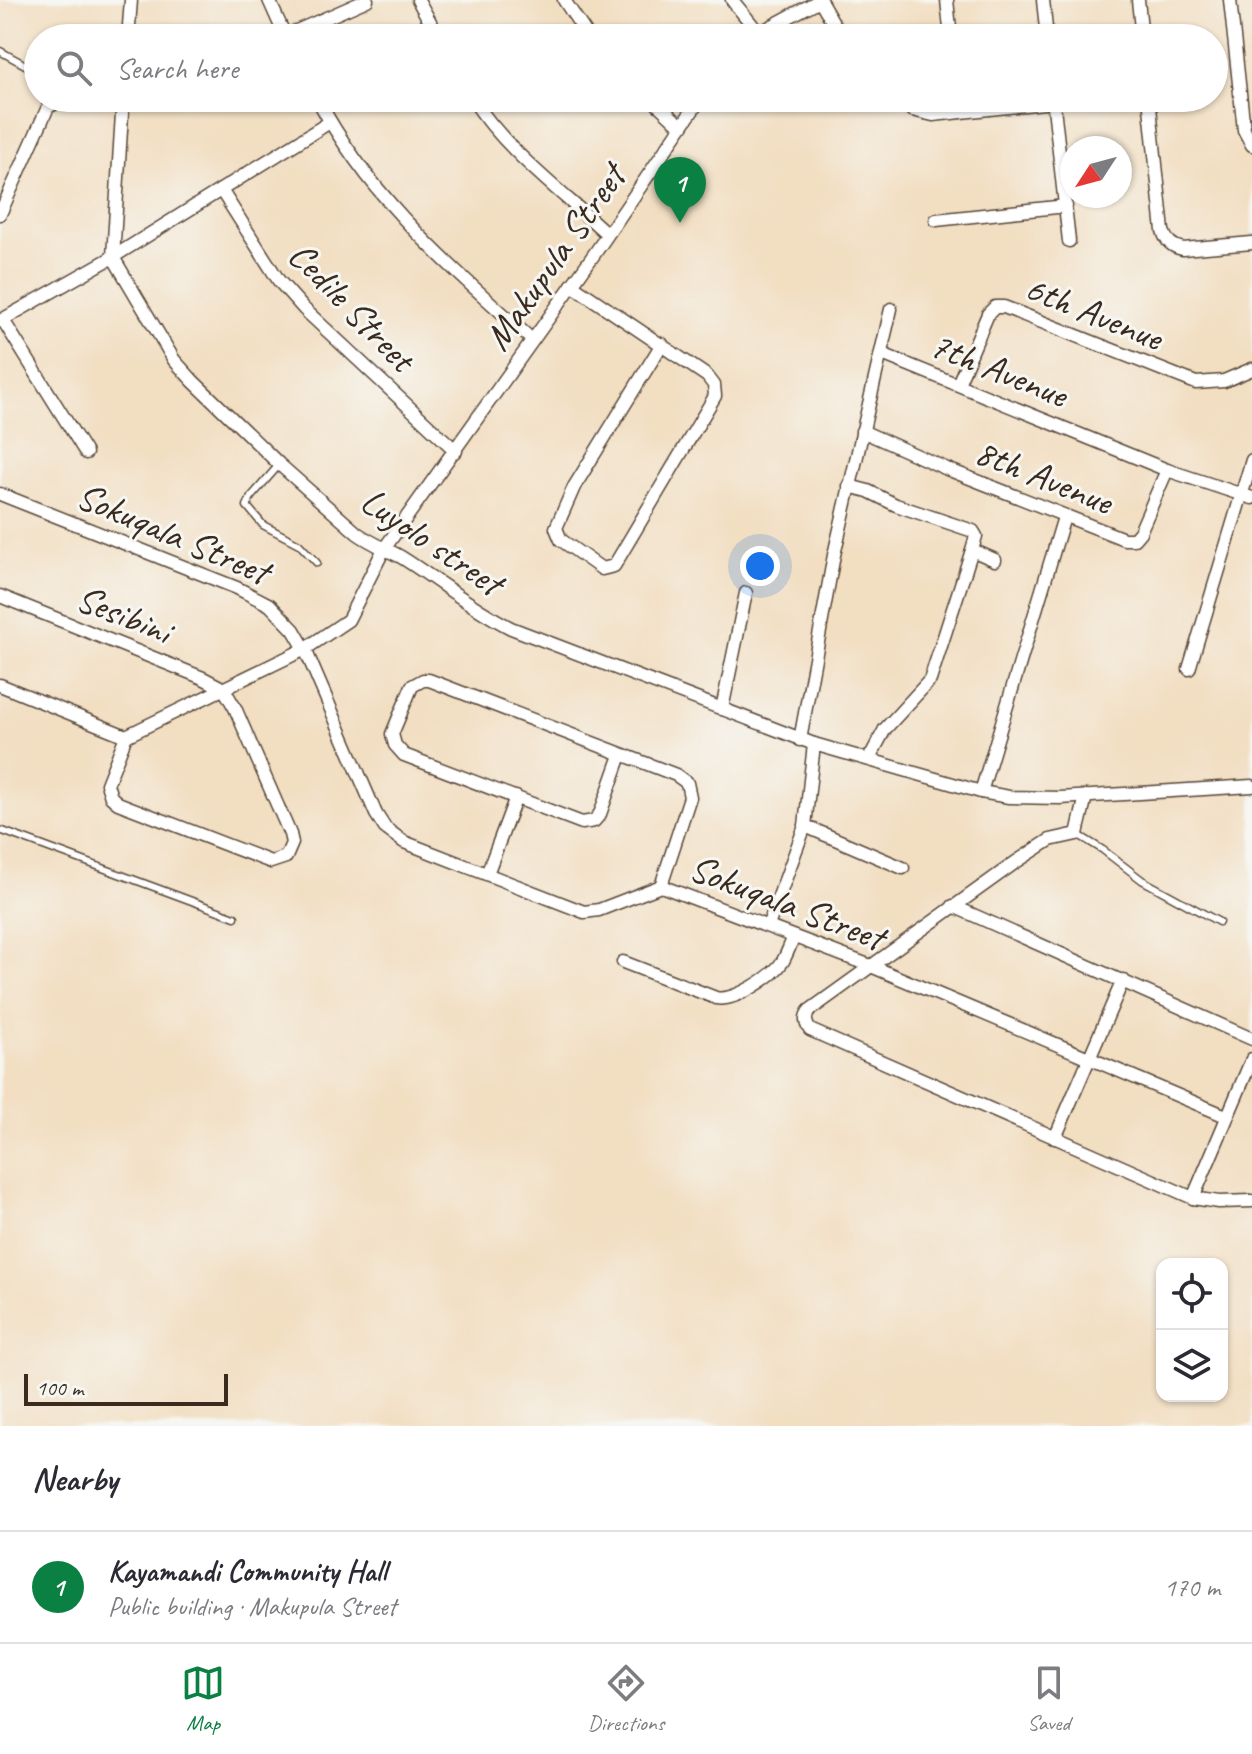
<!DOCTYPE html>
<html lang="en">
<head>
<meta charset="utf-8">
<style>
	:root { --surface:#fff; --page:#f2f2f3; --text:#2b2b33; --muted:#7c7c81; --line:#e1e1e2; --accent:#0b8043 }
	body { margin:0; font-family:Caveat,sans-serif; background:var(--page); color:var(--text) }
	.controls { position:absolute; right:24px; bottom:24px; display:grid; overflow:hidden; border-radius:16px; box-shadow:0 2px 6px #0004 }
	.controls button { width:72px; height:72px; display:grid; place-items:center; padding:0; border:0; border-bottom:2px solid var(--line); background:var(--surface); color:var(--text); font:40px sans-serif }
	.compass { position:absolute; left:1060px; top:136px; width:72px; height:72px; border-radius:50%; background:var(--surface); box-shadow:0 2px 6px #0004; rotate:234deg }
	.scale { position:absolute; left:24px; bottom:20px; width:204px; box-sizing:border-box; padding-left:8px; border:4px solid #3b2a1e; border-top:0; font-size:22px; line-height:28px; white-space:nowrap; color:#3b2a1e; -webkit-text-stroke:6px #f6f6f2; paint-order:stroke }
	.you { position:absolute; left:760px; top:566px; width:28px; height:28px; margin:-20px; border:6px solid #fff; border-radius:50%; background:#1a73e8; box-shadow:0 0 0 12px #1a73e833 }
	.badge { display:grid; place-items:center; width:52px; height:52px; border-radius:50%; background:var(--accent); color:#fff; font-size:26px; font-weight:700 }
	.pin { position:absolute; translate:-50% -66px; filter:drop-shadow(0 2px 4px #0008) }
	.pin::after { content:''; position:absolute; top:42px; width:28px; height:24px; background:inherit; clip-path:polygon(0 0,100% 0,50% 100%) }
	.list { margin:0; padding:0; list-style:none }
	h2 { display:flex; justify-content:space-between; align-items:center; height:104px; margin:0; padding:0 32px; font-size:34px }
	h2 small { font-size:26px; font-weight:400; color:var(--muted) }
	.list li { display:grid; grid-template-columns:52px 1fr auto; gap:24px; align-items:center; box-sizing:border-box; height:112px; padding:0 32px; border-top:2px solid var(--line) }
	.list b { display:block; font-size:30px; white-space:nowrap }
	.list p { margin:0; font-size:26px; white-space:nowrap; color:var(--muted) }
	.list em { font-size:26px; font-style:normal; color:var(--muted) }
	.icon { flex:none; width:44px; height:44px; fill:none; stroke:currentColor; stroke-width:2; stroke-linecap:round; stroke-linejoin:round }
	.map { position:relative; flex:none; width:1252px; height:1426px; overflow:hidden }
	.search { position:absolute; background:var(--surface); box-shadow:0 2px 6px #0004; left:24px; right:24px; top:24px; height:88px; display:flex; align-items:center; gap:20px; box-sizing:border-box; padding:0 28px; border-radius:44px; color:var(--muted); font-size:30px }
	.sheet { height:216px; background:var(--surface) }
	nav { display:flex; justify-content:space-around; align-items:center; box-sizing:border-box; height:112px; border-top:2px solid var(--line); background:var(--surface); font-size:22px; color:var(--muted) }
	nav a { display:grid; justify-items:center; gap:4px }
	nav .on { color:var(--accent) }
	.map>svg:first-child { display:block }
</style>
</head>
<body>
<div class="map">
<svg width="1252" height="1426" viewBox="0 0 1252 1426">
	<rect width="100%" height="100%" fill="#f6f6f2"/>
	<filter id="ink" filterUnits="userSpaceOnUse"><feTurbulence type="fractalNoise" baseFrequency=".0125" numOctaves="2"/><feDisplacementMap in="SourceGraphic" scale="16" xChannelSelector="R" yChannelSelector="G"/><feConvolveMatrix kernelMatrix="1 2 1 2 8 2 1 2 1" color-interpolation-filters="sRGB"/></filter>
	<filter id="wash" filterUnits="userSpaceOnUse"><feTurbulence type="fractalNoise" baseFrequency=".006" numOctaves="4" result="noise"/><feDisplacementMap in="SourceGraphic" scale="32" xChannelSelector="R" yChannelSelector="G"/><feGaussianBlur stdDeviation="1.8" result="paint"/><feColorMatrix in="noise" values="0 0 0 0 0 0 0 0 0 0 0 0 0 0 0 0 0 1.4 0 .05"/><feComposite in="paint" operator="in"/></filter>
	<g filter="url(#wash)">
		<rect width="100%" height="100%" fill="#f2dec1"/>
	</g>
	<g filter="url(#ink)">
		<g fill="none" stroke-linecap="round" stroke-linejoin="round">
			<defs>
				<g id="lane">
					<path d="M0,51L38,72"/>
					<path d="M279,465L251,497L247,506L263,525L299,544L317,563"/>
					<path d="M0,830L235,917"/>
					<path d="M1077,834L1103,850L1142,880L1219,922"/>
				</g>
				<g id="street">
					<path d="M269,0L286,38"/>
					<path d="M418,0L439,38"/>
					<path d="M564,0L589,38"/>
					<path d="M732,0L758,32"/>
					<path d="M820,0L842,38"/>
					<path d="M947,0L951,38"/>
					<path d="M1043,0L1047,38"/>
					<path d="M1138,0L1142,38"/>
					<path d="M1230,0L1244,130L1252,145"/>
					<path d="M285,36L367,0"/>
					<path d="M128,38L131,0"/>
					<path d="M750,38L820,0"/>
					<path d="M123,98L113,257L174,360L193,381L279,464L357,533C371,543 386,549 401,557C438,580 471,608 511,628L814,744L981,792L1009,797L1060,798L1252,786"/>
					<path d="M317,98C371,200 448,264 532,340"/>
					<path d="M472,98C506,151 562,192 607,234"/>
					<path d="M651,98L681,126"/>
					<path d="M896,98L912,110L933,115L1054,102"/>
					<path d="M1053,98L1069,241"/>
					<path d="M1149,98L1163,231C1166,241 1172,247 1183,249L1252,243"/>
					<path d="M221,190L279,281L304,309L456,451"/>
					<path d="M0,214L48,107L58,102L123,105"/>
					<path d="M936,220L1066,206"/>
					<path d="M572,285L707,376L714,385L715,396L614,566L602,569L561,540L556,528L574,487L662,344"/>
					<path d="M3,320L86,453"/>
					<path d="M0,321L113,257L330,122"/>
					<path d="M882,354L1167,470L1252,498"/>
					<path d="M958,384L988,314L995,307H1004L1196,383L1224,381L1252,369"/>
					<path d="M862,431L947,469L1124,539H1134L1140,532L1167,470"/>
					<path d="M849,486L868,491L896,505L973,531L976,536L972,550L995,560"/>
					<path d="M0,494L237,588L270,605L294,630L305,649L376,814L385,828L404,842L584,912L599,910L661,886L871,966L1226,1116"/>
					<path d="M0,596L203,678L224,689L235,708L290,834L292,843L286,857L271,862L118,803L111,797L107,784L126,736L305,649L348,620L384,549L595,253L701,98"/>
					<path d="M1189,669L1252,460"/>
					<path d="M0,685L126,736"/>
					<path d="M722,709L746,593"/>
					<path d="M800,740L834,555L891,309"/>
					<path d="M621,755L600,814L594,821L582,823L404,755L395,745L392,734L412,686L423,680H429L676,775L687,783L690,797L661,886"/>
					<path d="M869,759L885,729L930,680L972,550"/>
					<path d="M981,792L1064,517"/>
					<path d="M1086,796L1077,834L1050,840L1016,862L810,1010C804,1017 805,1023 810,1030L1193,1198L1219,1202L1252,1201"/>
					<path d="M805,826L903,868"/>
					<path d="M487,874L516,797"/>
					<path d="M953,906L1252,1039"/>
					<path d="M768,926L805,826L814,744"/>
					<path d="M623,962L716,998C734,1002 773,977 783,961C787,954 790,945 794,937"/>
					<path d="M1055,1138L1123,980"/>
					<path d="M1193,1198L1252,1059"/>
				</g>
			</defs>
			<use href="#lane" stroke="#564536" stroke-width="9"/>
			<use href="#street" stroke="#564536" stroke-width="15"/>
			<use href="#lane" stroke="#fff" stroke-width="6"/>
			<use href="#street" stroke="#fff" stroke-width="12"/>
		</g>
	</g>
	<g text-anchor="middle" stroke-width="6" stroke-linejoin="round" paint-order="stroke">
		<g font-size="38" fill="#3b2a1e" stroke="#f6f6f2">
			<text transform="translate(554 257) rotate(-55)" y="13">Makupula Street</text>
			<text transform="translate(352 306) rotate(46)" y="13">Cedile Street</text>
			<text transform="translate(1094 312) rotate(22)" y="13">6th Avenue</text>
			<text transform="translate(999 369) rotate(22)" y="13">7th Avenue</text>
			<text transform="translate(1044 476) rotate(22)" y="13">8th Avenue</text>
			<text transform="translate(173 533) rotate(23)" y="13">Sokuqala Street</text>
			<text transform="translate(432 541) rotate(34)" y="13">Luyolo street</text>
			<text transform="translate(124 614) rotate(22)" y="13">Sesibini</text>
			<text transform="translate(787 902) rotate(21)" y="13">Sokuqala Street</text>
		</g>
	</g>
</svg>
<div class="controls">
<button><svg class="icon" aria-label="locate" viewBox="0 0 24 24"><circle cx="12" cy="12" r="6"/><path d="M12 2v4M12 18v4M2 12h4M18 12h4"/></svg></button>
<button><svg class="icon" aria-label="layers" viewBox="0 0 24 24"><path d="M12 4l9 5-9 5-9-5zM3 14l9 5 9-5"/></svg></button>
</div>
<svg class="compass" viewBox="-18 -18 36 36"><path d="M0-13l5 13h-10z" fill="#e53935"/><path d="M0 13l5-13h-10z" fill="#7c7c81"/></svg>
<div class="scale">100 m</div>
<div class="you"></div>
<div class="pin badge" style="left:680px;top:223px">1</div>
<div class="search"><svg class="icon" aria-label="search" viewBox="0 0 24 24"><circle cx="10" cy="10" r="6"/><path d="M15 15l6 6"/></svg>Search here</div>
</div>
<section class="sheet">
<h2>Nearby<small></small></h2>
<ul class="list">
<li><span class="badge">1</span><div><b>Kayamandi Community Hall</b><p>Public building · Makupula Street</p></div><em>170 m</em></li>
</ul>
</section>
<nav>
<a class="on"><svg class="icon" aria-label="map" viewBox="0 0 24 24"><path d="M3 6l6-2 6 2 6-2v14l-6 2-6-2-6 2zM9 4v14M15 6v14"/></svg>Map</a>
<a><svg class="icon" aria-label="directions" viewBox="0 0 24 24"><path d="M12 3l9 9-9 9-9-9zM9 14v-3h6M13 9l2 2-2 2"/></svg>Directions</a>
<a><svg class="icon" aria-label="saved" viewBox="0 0 24 24"><path d="M7 4h10v16l-5-4-5 4z"/></svg>Saved</a>
</nav>
</body>
</html>
